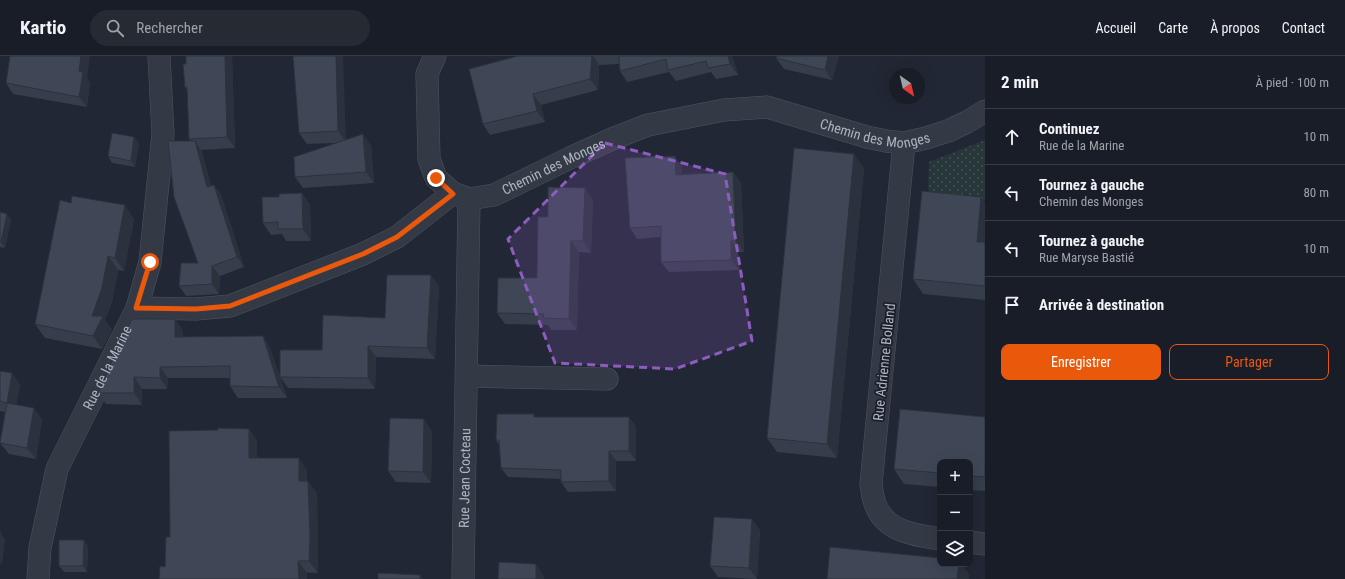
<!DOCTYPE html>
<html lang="fr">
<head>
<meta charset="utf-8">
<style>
	:root { --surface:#191d27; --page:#262a33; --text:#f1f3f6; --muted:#9fa2a7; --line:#373b44; --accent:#ea580c }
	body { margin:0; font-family:"Roboto Condensed",sans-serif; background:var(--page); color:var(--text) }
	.controls { position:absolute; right:12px; bottom:12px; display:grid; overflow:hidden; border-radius:8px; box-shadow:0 4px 16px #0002 }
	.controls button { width:36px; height:36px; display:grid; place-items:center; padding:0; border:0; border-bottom:1px solid var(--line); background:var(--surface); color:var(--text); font:20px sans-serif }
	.compass { position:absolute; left:889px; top:12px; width:36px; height:36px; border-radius:50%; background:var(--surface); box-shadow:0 4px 16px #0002; rotate:146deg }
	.stop { position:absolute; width:12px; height:12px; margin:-9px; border:3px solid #ea580c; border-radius:50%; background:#fff }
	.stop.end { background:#ea580c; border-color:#fff; box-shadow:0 1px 4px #0008 }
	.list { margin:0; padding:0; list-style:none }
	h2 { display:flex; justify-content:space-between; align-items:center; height:52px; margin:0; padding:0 16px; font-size:17px }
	h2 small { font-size:13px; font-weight:400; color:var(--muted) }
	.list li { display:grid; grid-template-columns:26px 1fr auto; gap:12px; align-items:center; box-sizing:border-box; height:56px; padding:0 16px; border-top:1px solid var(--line) }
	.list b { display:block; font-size:15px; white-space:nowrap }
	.list p { margin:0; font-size:13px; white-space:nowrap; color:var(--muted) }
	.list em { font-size:13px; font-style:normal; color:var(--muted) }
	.actions { display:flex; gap:8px; padding:12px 16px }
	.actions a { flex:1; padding:9px 0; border:1px solid var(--accent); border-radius:8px; text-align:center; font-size:14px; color:var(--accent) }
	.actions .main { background:var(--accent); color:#fff }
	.icon { flex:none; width:22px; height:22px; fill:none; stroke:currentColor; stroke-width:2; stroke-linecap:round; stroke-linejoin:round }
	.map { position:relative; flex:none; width:985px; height:523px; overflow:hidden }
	header { display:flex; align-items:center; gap:24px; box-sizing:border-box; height:56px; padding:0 20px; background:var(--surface); border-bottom:1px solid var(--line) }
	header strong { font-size:19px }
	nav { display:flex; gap:22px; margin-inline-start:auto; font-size:14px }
	.search { width:280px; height:36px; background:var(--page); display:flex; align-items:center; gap:10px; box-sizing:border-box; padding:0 14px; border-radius:22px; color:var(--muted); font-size:15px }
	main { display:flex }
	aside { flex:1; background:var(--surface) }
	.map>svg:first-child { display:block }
</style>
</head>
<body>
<header>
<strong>Kartio</strong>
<div class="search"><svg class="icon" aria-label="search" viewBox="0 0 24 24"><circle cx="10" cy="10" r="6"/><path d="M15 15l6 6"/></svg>Rechercher</div>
<nav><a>Accueil</a><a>Carte</a><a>À propos</a><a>Contact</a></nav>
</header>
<main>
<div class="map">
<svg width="985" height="523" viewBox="0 0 985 523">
	<defs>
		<pattern id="grass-dots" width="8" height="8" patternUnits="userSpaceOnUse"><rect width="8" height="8" fill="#263639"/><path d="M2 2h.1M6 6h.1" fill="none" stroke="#435154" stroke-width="1.8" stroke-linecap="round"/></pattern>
	</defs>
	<rect width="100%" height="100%" fill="#212734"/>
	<path fill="url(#grass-dots)" d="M985,84V144L928,141L929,106Z"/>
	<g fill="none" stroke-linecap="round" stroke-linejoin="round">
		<defs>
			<g id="street">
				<path id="s1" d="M435,0L427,18L429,103L436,122L453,137L469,143L494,139L572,101L612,83L648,69L724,54L767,51L867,81L886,85L904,87L926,82L948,75L967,66L985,55"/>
				<path d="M904,87L871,428C872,433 872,439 874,444C882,475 913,479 940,483"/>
				<path d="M137,252L196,253L230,250L363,198L397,181L453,137"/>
				<path d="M467,320L607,323"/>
				<path d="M970,486L985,488"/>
				<path id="s2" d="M38,523L40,492L57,413L137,252L150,206L163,78L159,0"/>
				<path id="s3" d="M463,523L469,143"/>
			</g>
		</defs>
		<use href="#street" stroke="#4f5460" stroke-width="23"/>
		<use href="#street" stroke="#343a45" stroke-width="22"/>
	</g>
	<g fill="#363d4b">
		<path d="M186,0H232L235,92L201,94L202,96L211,130L214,129L221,139L244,211L220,220L219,238L186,240L179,230L198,207L191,85L189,83L188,35L185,31Z"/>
		<path d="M293,0L346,84L371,89L374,127L303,132L295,121L336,87L307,88L299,77Z"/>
		<path d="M518,0H732L738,19L716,23L711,16L676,25L669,16L627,26L620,15L619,8L599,9L598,34L541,49L545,66L490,79L483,68Z"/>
		<path d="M839,0L832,24L784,13L776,2Z"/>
		<path d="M87,22L90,27L87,51L13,38L6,27Z"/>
		<path d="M134,81L139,87L135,111L112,107L108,100Z"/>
		<path d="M682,111V118L733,116L741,127L744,196H738L739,214L669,216L661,206V181L637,183L630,172Z"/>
		<path d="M864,112L837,402L777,396L767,382Z"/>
		<path d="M302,137L310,149L311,185H286L282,178L271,179L263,167L279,141Z"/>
		<path d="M593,144L591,197L579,196L577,274H551L548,269L505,268L497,257L537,222L548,161Z"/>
		<path d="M985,146V244L923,238L913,223Z"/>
		<path d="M0,156L11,164L5,192L0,191Z"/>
		<path d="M134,163L124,215L118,214L112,246L105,264L112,274L102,293L45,282L35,268Z"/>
		<path d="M439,230L435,303L376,301L375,333L288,332L280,321L287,342H238L230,330V322H168L167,333H142V349L106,348L98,337L183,274V281L263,280L270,292L280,321L322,294L385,262Z"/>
		<path d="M0,315L12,317L20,329L16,348L42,363L36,403L9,398L0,387L5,356L0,355Z"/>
		<path d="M537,361H629L636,371V405H616V435L568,436L561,426V423L508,421L501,412L499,389L496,384Z"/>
		<path d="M985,361V435L970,434V406H940V431L904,428L894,413Z"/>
		<path d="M249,373L257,385V402L307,414V425L317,437L318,492V517L165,511L170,481Z"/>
		<path d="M432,375L431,427L396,426L388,415Z"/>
		<path d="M760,474L757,523L718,521L710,510Z"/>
		<path d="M88,490L87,516H64L59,510Z"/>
	</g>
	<g fill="#2c323d">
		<path d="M81,0H90L87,22L90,27L87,51L79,41V15Z"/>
		<path d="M225,0H232L235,92L227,81Z"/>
		<path d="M336,0H343L346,86L338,75Z"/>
		<path d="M592,0H593L599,9L598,34L590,23Z"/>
		<path d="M728,0H732L738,19L730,8Z"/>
		<path d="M828,0H839L832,24L825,14Z"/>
		<path d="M533,38L541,49L545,66L537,55Z"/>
		<path d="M363,78L371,89L374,127L366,116Z"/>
		<path d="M134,81L139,87L135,111L131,105Z"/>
		<path d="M195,85L202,96L214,142L207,131Z"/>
		<path d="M854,98L864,112L837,402L827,388Z"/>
		<path d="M675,100L682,111L683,129L676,119Z"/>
		<path d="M733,116L741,127L744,196L736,185Z"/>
		<path d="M214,129L221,139L244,211L237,201Z"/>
		<path d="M585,132L593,144L591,197L583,185Z"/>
		<path d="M302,137L310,149L311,185L303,173Z"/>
		<path d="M981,141L985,146V197L977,186Z"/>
		<path d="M125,149L134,163L124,215L115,202Z"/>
		<path d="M7,158L11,164L5,192L1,186Z"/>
		<path d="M571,185L579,196L577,274L569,263Z"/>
		<path d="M731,185L738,196L739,214L731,204Z"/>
		<path d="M108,200L118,214L112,246L105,264L112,274L102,293L93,280L92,260Z"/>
		<path d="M212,210L220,220L219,238L212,228Z"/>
		<path d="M431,219L439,230L435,303L427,292Z"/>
		<path d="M175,263L183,274V292L175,281Z"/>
		<path d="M263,280L270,292L287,342L279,331Z"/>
		<path d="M368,290L376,301L375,333L368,322Z"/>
		<path d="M160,311L168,322L167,333L160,322Z"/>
		<path d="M12,317L20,329L15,358L7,347Z"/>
		<path d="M134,321L142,333V349L134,337Z"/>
		<path d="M34,352L42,363L36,403L27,392Z"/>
		<path d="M629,361L636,371V405L629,395Z"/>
		<path d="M424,363L432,375L431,427L423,416Z"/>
		<path d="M249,373L257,385V414L249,402Z"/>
		<path d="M609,395L616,405V435L609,425Z"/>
		<path d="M299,402L307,414V437L299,425Z"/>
		<path d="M308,425L317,437L318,492V517L309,505Z"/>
		<path d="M752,463L760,474L757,523L749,512Z"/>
		<path d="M0,475L5,483L2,509L0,507Z"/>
		<path d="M84,484L88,490L87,516L83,510Z"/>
		<path d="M298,505L307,517V523H299Z"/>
		<path d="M536,508L544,520V523H536Z"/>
		<path d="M959,508H962L969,518V523H957Z"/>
		<path d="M420,519L423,523H420Z"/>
	</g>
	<g fill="#3f4757" stroke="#2c323d">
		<path d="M10,0H81L79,15L83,16L79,41L6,27Z"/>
		<path d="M186,0H225L227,81L189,83L187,31H185L183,8H186Z"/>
		<path d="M293,0H336L338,75L299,77Z"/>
		<path d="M518,0H592L590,23L533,38L537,55L483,68L469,13Z"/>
		<path d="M619,0H728L730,8L708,12L706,5L668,14L666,3L620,15Z"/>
		<path d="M777,0H828L825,14L776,2Z"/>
		<path d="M112,77L134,81L131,105L108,100Z"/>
		<path d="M363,78L366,116L295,121L294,101Z"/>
		<path d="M168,85H195L207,131L214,129L237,201L212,210V228L179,230L181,207H198L174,141Z"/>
		<path d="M794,92L854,98L827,388L767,382Z"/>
		<path d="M675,100L676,119L733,116L736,185H731V204L661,206V170L630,172L625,102Z"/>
		<path d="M548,131L585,132L583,185H571L569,263L543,262L544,258L497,257L498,222H537L538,161H548Z"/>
		<path d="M922,135L981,141L977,186H985V230L913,223Z"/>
		<path d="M302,137L303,173H278V166L263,167L262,141H279V138Z"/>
		<path d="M72,140L125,149L115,202L108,200L102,232L92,260H103L93,280L35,268L60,144L71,147Z"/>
		<path d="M0,156L7,158L1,186L0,185Z"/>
		<path d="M387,219H431L427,292L368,290V322L280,321V294H322L323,259L385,262Z"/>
		<path d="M132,263H175V281L263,280L279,331L230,330V310L160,311V322L134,321V337H98L116,296Z"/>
		<path d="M0,315L12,317L7,347L0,345Z"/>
		<path d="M7,347L34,352L27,392L0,387Z"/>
		<path d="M900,353L985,361V421L970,420V406H940V417L894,413Z"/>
		<path d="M497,358H534V361H629V395H609V425L561,426V414L501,412L499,384H496Z"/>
		<path d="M390,362L424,363L423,416L388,415Z"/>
		<path d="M218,372L249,373V402H299V425H308L310,480L309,505H298L299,523H159L160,510L165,511L166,481H170L169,375L218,374Z"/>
		<path d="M714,461L752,463L749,512L710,510Z"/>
		<path d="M59,484H84L83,510H59Z"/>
		<path d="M830,491L940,502V508H959L957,523H827Z"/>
		<path d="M499,506L536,508V523H498Z"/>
		<path d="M378,517L420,519V523H378Z"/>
	</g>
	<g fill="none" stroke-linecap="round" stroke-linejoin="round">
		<path stroke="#ea580c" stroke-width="5" d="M150,206L136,252L196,253L230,250L363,198L397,181L453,138L436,122"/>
	</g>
	<path fill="#8d5cc0" fill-opacity="0.2" stroke="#8d5cc0" stroke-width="3" stroke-dasharray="8 5" stroke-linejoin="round" d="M605,87L725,118L752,285L675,313L555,307L508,183Z"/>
	<g text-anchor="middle" stroke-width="3.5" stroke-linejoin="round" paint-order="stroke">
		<g font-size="14" fill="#aeb4c2" stroke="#1a1f2a">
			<text dy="5" stroke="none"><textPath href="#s1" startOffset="592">Chemin des Monges</textPath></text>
			<text dy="5" stroke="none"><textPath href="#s1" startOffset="256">Chemin des Monges</textPath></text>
			<text transform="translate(884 306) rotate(-84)" y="5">Rue Adrienne Bolland</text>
			<text dy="5" stroke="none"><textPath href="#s2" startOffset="225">Rue de la Marine</textPath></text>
			<text dy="5" stroke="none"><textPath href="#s3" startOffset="101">Rue Jean Cocteau</textPath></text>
		</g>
	</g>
</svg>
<div class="controls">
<button>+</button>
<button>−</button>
<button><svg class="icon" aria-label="layers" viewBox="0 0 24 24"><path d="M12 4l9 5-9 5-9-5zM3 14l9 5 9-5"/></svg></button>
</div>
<svg class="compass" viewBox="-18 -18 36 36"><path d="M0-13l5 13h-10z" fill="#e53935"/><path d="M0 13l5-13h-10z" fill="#9fa2a7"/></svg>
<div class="stop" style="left:150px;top:206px"></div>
<div class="stop end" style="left:436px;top:122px"></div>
</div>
<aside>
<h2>2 min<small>À pied · 100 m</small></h2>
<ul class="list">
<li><svg class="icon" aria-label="ahead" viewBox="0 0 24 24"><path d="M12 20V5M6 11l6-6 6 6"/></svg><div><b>Continuez</b><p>Rue de la Marine</p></div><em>10 m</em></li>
<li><svg class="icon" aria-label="left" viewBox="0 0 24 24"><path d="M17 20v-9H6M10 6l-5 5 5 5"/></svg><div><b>Tournez à gauche</b><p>Chemin des Monges</p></div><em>80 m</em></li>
<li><svg class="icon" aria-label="left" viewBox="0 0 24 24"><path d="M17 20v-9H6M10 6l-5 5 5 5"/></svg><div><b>Tournez à gauche</b><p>Rue Maryse Bastié</p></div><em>10 m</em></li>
<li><svg class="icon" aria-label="arrive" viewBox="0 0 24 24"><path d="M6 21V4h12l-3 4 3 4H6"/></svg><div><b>Arrivée à destination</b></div></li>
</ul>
<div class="actions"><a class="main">Enregistrer</a><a>Partager</a></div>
</aside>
</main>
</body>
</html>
